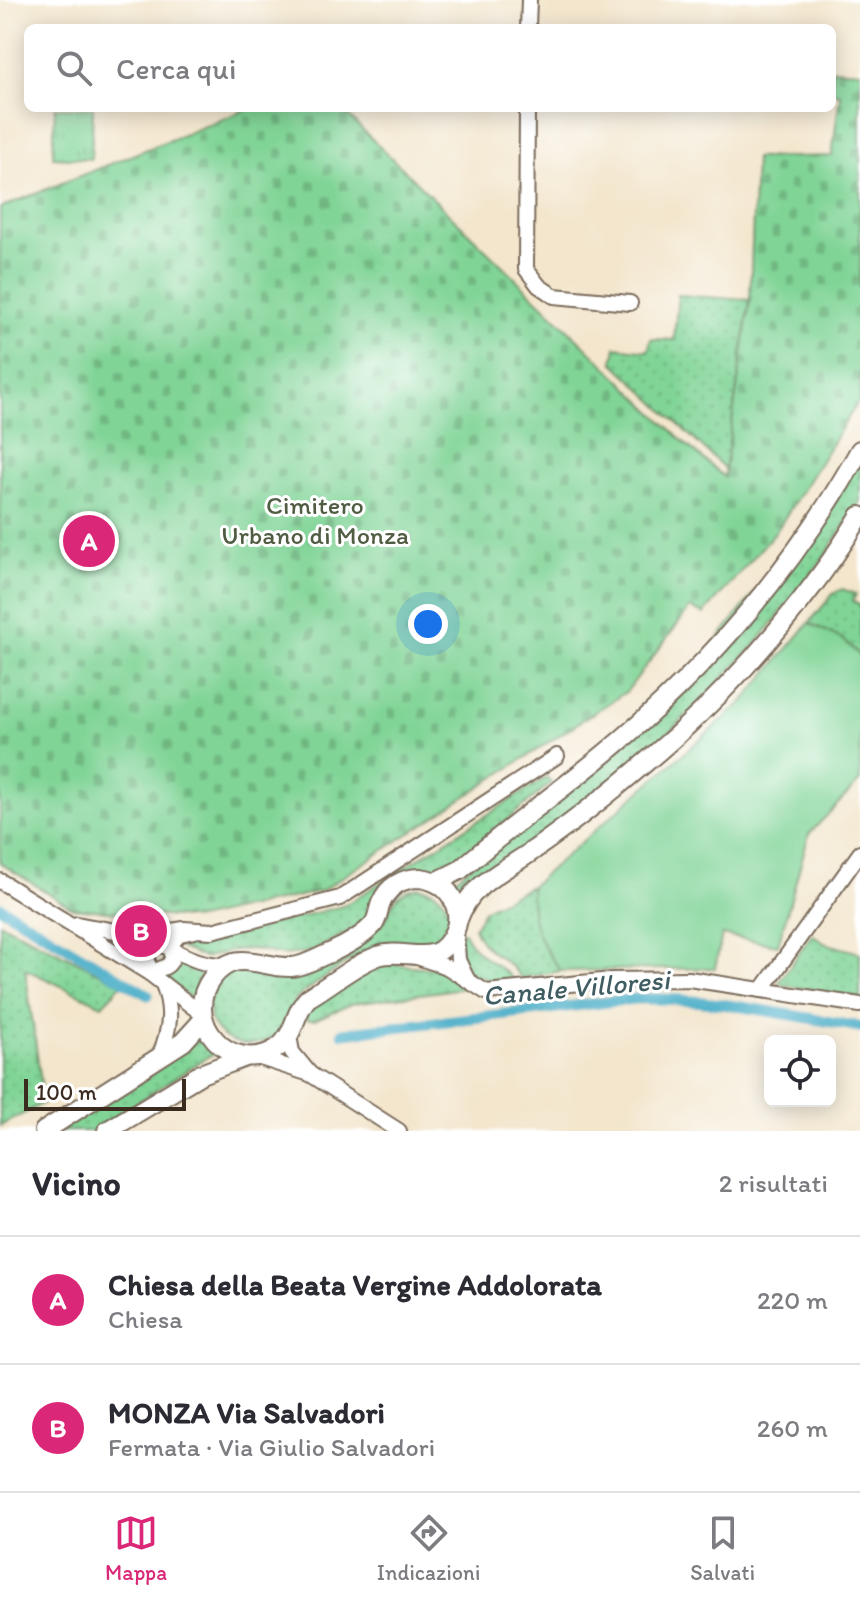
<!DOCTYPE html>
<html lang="it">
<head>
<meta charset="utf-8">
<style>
	:root { --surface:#fff; --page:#f2f2f3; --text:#2b2b33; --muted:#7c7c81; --line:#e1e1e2; --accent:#db2777 }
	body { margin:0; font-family:Itim,sans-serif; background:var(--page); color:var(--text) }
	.controls { position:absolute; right:24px; bottom:24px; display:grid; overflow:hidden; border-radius:12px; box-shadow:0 4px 20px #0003 }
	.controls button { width:72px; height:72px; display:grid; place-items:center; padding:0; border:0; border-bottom:2px solid var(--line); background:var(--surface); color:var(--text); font:40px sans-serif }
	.scale { position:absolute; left:24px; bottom:20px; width:162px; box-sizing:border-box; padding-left:8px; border:4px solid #3b2a1e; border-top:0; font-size:22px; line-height:28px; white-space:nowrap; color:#3b2a1e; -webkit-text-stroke:6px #fff; paint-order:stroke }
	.you { position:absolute; left:428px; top:624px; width:28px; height:28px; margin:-20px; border:6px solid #fff; border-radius:50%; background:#1a73e8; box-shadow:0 0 0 12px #1a73e833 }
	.badge { display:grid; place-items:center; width:52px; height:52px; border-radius:50%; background:var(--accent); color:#fff; font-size:26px; font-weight:700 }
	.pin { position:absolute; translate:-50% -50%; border:4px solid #fff; box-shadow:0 2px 8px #0006 }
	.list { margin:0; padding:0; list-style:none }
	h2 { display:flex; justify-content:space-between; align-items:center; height:104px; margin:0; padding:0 32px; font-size:34px }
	h2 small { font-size:26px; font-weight:400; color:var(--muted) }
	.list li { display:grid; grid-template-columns:52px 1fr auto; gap:24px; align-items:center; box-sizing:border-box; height:128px; padding:0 32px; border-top:2px solid var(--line) }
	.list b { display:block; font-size:30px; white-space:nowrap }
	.list p { margin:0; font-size:26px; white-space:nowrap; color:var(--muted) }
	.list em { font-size:26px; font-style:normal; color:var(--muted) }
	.icon { flex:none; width:44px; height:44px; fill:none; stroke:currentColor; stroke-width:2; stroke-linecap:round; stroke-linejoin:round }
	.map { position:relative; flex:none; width:860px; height:1131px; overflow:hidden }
	.search { position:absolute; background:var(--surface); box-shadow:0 4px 20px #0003; left:24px; right:24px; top:24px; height:88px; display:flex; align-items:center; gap:20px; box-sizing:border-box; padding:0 28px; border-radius:12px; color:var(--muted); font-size:30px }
	.sheet { height:360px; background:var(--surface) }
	nav { display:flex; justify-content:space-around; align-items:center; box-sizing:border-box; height:112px; border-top:2px solid var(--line); background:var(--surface); font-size:22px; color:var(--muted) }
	nav a { display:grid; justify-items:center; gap:4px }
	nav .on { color:var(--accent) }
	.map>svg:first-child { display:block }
</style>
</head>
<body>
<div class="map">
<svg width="860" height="1131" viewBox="0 0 860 1131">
	<defs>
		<pattern id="grass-dots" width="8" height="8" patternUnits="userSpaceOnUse" patternTransform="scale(2)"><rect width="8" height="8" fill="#80d496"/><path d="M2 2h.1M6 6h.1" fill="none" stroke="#70b681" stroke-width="1.8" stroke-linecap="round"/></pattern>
		<pattern id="cemetery-stones" width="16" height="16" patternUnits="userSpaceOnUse" patternTransform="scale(2)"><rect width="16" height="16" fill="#80d496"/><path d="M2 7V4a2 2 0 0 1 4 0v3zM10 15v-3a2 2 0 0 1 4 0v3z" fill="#70b681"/></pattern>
		<pattern id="park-tufts" width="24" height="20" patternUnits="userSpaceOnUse" patternTransform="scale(2)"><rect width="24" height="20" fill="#80d496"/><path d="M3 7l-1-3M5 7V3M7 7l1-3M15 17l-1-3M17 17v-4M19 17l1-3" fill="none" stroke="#70b681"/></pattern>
	</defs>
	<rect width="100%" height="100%" fill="#fff"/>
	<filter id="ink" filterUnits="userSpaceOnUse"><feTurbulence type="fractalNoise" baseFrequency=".0125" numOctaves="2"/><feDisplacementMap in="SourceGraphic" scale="16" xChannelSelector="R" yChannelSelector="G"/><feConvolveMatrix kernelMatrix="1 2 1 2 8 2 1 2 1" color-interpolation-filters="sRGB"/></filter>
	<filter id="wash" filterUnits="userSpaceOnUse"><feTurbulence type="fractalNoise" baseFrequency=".006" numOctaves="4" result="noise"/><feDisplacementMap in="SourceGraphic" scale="32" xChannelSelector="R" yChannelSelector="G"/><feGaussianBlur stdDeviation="1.8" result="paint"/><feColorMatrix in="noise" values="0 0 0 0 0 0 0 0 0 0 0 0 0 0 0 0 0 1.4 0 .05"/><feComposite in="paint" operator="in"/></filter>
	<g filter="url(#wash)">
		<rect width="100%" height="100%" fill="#f3e6cd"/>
		<g fill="url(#grass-dots)" stroke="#5e7f5a" stroke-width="2">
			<path d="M678,295L750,300L725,469L613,362L616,347L648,351L651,339L674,340Z"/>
			<path d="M860,461V501L823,559L756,644L668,734L573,813L461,896L450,883L654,719Z"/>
			<path d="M842,589L856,594L853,601L860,605V656L844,640L809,623L833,594Z"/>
			<path d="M547,777L551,783L458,861L440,869L426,870L357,927L311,952L283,955L253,949L234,950L204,958L176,946L181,941L207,940L343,906Z"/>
			<path d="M531,886C530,923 538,941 561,971L521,978C506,955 484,955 474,927L485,909Z"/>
			<path d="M419,887C429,889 439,892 445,902C449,909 451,918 448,926C433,965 395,936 367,951C344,963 322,980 300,995C287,1007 288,1026 273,1037C250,1053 212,1042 209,1011C208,1002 213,989 216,980L241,964L277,972L385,921C392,902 398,891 419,887Z"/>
			<path d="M0,923L122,984L102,1005L25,969L44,1103L0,1126Z"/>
			<path d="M464,932C478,961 496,960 514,980H489L482,976L477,978C460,970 461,950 458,933Z"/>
			<path d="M812,934L824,943L860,953V998L778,984Z"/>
			<path d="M178,963L205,971L198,980L191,999L162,974L172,972Z"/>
			<path d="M382,963L441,969L463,988L354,1003L314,1020H308L304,1016C322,994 355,973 382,963Z"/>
			<path d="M198,1032L217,1054L209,1056L93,1131H60Z"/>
		</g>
		<path fill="url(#cemetery-stones)" stroke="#5e7f5a" stroke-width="2" d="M832,69L860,71V399L777,530L704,614L690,608L627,691L321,891L198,919L72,908L0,863V208L250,108H340L686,444L724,477L750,300L755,158L832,156L840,94L832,92Z"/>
		<path fill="url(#park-tufts)" stroke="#5e7f5a" stroke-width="2" d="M55,108H93L91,159L53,157Z"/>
		<path fill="#80d496" stroke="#5e7f5a" stroke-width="2" d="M809,623L844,640L860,656V781L809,834L778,945L722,935L715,968L561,971C538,941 530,923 531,886L743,702Z"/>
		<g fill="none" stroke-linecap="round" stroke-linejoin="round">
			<g stroke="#48adc7" stroke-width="11">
				<path d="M0,907L148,995"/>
				<path d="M343,1033L633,999C710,997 785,1015 860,1027"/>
			</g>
		</g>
	</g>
	<g filter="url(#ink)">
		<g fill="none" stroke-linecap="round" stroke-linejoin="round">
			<defs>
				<g id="minor">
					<path d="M528,28L529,0"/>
					<path d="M527,108L526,269L539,286L554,296L630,303"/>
					<path d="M0,881L149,973L202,1014"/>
					<path d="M77,924C102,929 127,932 151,940C179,951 198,967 229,965"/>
					<path d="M195,931L180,934L173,942C172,968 172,964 149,973L147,950L152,941L165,932L184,929L212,931L340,898L557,756"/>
					<path d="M456,931L458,960L467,979"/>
					<path d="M417,957L447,967L486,992L612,980L689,979L860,1005"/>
					<path d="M762,990L860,853"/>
					<path d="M289,1036L292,1052L310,1074"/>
					<path d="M160,1055C170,1028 173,1011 163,984"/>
					<path d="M254,1056L310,1074L399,1131"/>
				</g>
				<g id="major">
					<path d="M420,878C435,880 448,887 454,902C458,911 459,923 454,932C437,972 406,946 378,956C355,964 329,986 308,998C293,1013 296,1036 276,1049C231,1077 180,1020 212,978C237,946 261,969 292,967C305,966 319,957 332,952C345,946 363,936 373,925C378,919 378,910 381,903C388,886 403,878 420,878Z"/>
					<path d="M436,882L460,870C512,824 569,785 621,740C716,658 799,559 860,450"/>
					<path d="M457,922C462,908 469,896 480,887C496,872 518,862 535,849C585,814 632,775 677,735C742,676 815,591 860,516"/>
					<path d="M44,1131L183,1042L203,1020"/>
					<path d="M107,1131L201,1074L245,1057"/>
				</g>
			</defs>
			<use href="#minor" stroke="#7b6c5b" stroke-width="18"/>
			<use href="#major" stroke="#7b6c5b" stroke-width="22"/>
			<use href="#minor" stroke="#fff" stroke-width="14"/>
			<use href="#major" stroke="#fff" stroke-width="18"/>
		</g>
	</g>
	<g text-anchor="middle" stroke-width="6" stroke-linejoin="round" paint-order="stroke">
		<g font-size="26" fill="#505d42" stroke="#fff">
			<text x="315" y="514">Cimitero<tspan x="315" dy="30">Urbano di Monza</tspan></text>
		</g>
		<g font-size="28" font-style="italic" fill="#405e62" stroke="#fff">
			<text transform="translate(576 987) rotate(-5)" y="10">Canale Villoresi</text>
		</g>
	</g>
</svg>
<div class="controls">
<button><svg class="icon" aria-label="locate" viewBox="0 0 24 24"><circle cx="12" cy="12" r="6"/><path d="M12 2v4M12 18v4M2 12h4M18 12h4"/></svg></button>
</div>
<div class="scale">100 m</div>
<div class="you"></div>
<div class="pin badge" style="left:89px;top:541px">A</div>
<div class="pin badge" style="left:141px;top:931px">B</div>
<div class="search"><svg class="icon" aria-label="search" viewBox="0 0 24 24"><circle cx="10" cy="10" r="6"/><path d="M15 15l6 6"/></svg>Cerca qui</div>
</div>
<section class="sheet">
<h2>Vicino<small>2 risultati</small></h2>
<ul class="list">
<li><span class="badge">A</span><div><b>Chiesa della Beata Vergine Addolorata</b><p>Chiesa</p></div><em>220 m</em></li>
<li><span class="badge">B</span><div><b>MONZA Via Salvadori</b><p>Fermata · Via Giulio Salvadori</p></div><em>260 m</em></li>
</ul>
</section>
<nav>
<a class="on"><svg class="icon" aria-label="map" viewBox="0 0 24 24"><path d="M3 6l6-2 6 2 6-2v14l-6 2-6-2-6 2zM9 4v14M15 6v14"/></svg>Mappa</a>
<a><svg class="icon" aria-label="directions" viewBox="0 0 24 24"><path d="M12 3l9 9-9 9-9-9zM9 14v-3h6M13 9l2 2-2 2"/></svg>Indicazioni</a>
<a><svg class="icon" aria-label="saved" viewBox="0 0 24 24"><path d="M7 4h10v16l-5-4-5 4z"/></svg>Salvati</a>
</nav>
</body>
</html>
